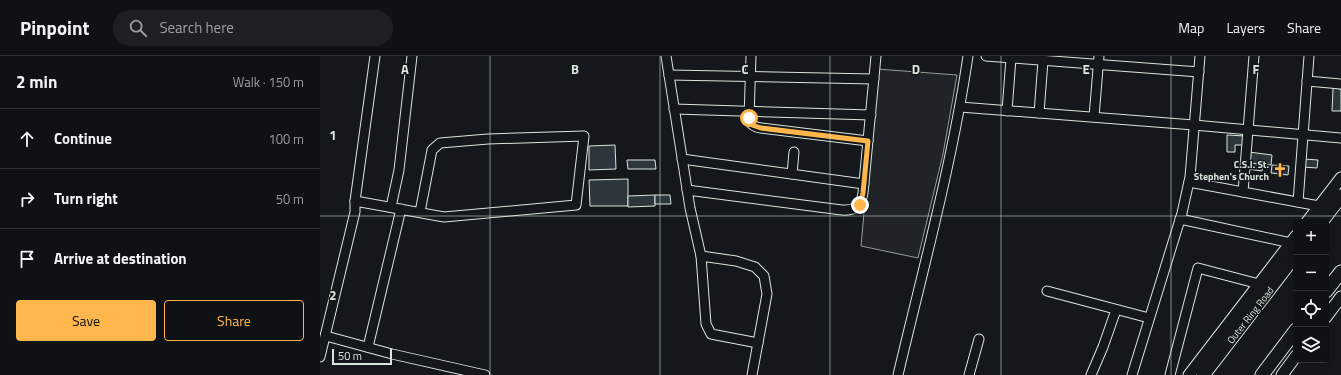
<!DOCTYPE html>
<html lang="en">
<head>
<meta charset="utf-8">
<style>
	:root { --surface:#0f1215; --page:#1d2022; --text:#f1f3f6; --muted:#9b9ea0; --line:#2f3234; --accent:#ffb74d }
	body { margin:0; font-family:"Titillium Web",sans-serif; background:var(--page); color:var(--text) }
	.controls { position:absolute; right:12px; bottom:12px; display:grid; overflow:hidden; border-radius:4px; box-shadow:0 2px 6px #0003 }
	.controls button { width:36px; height:36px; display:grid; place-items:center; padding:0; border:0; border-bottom:1px solid var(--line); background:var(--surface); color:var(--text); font:20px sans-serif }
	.scale { position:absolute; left:12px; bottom:10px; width:60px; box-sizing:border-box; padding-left:4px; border:2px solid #d8e6dc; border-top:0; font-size:11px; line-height:14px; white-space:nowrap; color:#d8e6dc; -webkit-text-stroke:3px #14181c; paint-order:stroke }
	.stop { position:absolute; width:12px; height:12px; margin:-9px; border:3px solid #ffb74d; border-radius:50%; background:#fff }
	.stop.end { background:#ffb74d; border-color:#fff; box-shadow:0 1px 4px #0008 }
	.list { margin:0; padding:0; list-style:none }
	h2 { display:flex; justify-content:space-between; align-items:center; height:52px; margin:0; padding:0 16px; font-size:17px }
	h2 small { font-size:13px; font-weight:400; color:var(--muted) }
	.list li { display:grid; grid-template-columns:26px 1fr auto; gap:12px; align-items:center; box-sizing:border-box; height:60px; padding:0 16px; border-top:1px solid var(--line) }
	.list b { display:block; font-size:15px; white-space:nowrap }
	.list em { font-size:13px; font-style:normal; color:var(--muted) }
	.actions { display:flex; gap:8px; padding:12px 16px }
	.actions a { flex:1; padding:9px 0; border:1px solid var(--accent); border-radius:4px; text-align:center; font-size:14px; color:var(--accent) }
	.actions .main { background:var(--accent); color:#111 }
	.icon { flex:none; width:22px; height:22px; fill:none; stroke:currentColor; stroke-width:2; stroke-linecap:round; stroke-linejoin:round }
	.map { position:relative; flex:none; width:1021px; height:319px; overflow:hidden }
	header { display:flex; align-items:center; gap:24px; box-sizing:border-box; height:56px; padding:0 20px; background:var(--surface); border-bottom:1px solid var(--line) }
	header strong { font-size:19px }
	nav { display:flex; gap:22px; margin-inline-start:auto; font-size:14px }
	.search { width:280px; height:36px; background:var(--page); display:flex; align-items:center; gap:10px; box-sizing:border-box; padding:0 14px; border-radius:22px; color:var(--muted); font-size:15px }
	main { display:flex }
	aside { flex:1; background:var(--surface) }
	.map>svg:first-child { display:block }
</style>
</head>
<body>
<header>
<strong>Pinpoint</strong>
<div class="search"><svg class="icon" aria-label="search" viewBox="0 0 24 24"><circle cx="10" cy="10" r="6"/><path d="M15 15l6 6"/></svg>Search here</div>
<nav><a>Map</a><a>Layers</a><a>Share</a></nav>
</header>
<main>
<aside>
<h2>2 min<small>Walk · 150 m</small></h2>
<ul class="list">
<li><svg class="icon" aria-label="ahead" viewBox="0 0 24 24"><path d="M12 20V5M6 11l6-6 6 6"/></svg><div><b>Continue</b></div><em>100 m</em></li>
<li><svg class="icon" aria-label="right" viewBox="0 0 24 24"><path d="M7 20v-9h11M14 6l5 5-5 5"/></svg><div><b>Turn right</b></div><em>50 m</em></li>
<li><svg class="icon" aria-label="arrive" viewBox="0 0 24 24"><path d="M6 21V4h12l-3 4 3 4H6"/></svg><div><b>Arrive at destination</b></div></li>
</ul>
<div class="actions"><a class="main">Save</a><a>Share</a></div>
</aside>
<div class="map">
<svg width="1021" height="319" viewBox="0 0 1021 319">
	<rect width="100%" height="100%" fill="#14181c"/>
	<path fill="#202428" stroke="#939e99" d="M557,13L637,19L623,98L598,202L541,190Z"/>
	<g fill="#2c363c" stroke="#d8e6dc">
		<path d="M1013,32L1021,33V55H1012Z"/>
		<path d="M907,79L925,80V89H915V96H907Z"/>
		<path d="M295,89L296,113L269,114V90Z"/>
		<path d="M929,96L952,99L951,109L928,107Z"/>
		<path d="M984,103L998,104L997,112L983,111Z"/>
		<path d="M307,104H335L336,113H308Z"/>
		<path d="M928,107L943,108L942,115L927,113Z"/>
		<path d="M952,109L969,110L968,119L951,117Z"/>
		<path d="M308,123V150H270L269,124Z"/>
		<path d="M335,139V150L308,151V140Z"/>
		<path d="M335,139H350L351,148H335Z"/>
	</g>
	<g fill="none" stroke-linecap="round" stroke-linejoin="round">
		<defs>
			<g id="minor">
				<path d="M346,0L370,152L381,200L386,268L391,278L438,287"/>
				<path d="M431,0L429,62C430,69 434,71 441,72L548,85"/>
				<path d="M666,0L879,16"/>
				<path d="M349,19L554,23"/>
				<path d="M987,25L1021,28"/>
				<path d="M640,51L874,69L1021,82"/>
				<path d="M354,53L551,59"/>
				<path d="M687,55L691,2"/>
				<path d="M719,57L723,5"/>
				<path d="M774,61L779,0"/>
				<path d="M362,103L544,128"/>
				<path d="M472,118L474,96"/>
				<path d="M869,126L999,150"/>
				<path d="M367,134L522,154C534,155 541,150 543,137L556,0"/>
				<path d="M923,136L934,0"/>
				<path d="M35,145L124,161L256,149L264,80L168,83L120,87L112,94L100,156"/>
				<path d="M978,146L989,0"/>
				<path d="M71,151L79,114L92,0"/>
				<path d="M860,163L971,187"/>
				<path d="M381,200L416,205L435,211L444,220L447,238L432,319"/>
				<path d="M727,235L829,262"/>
				<path d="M6,280L72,298L165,319"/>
				<path d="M48,291L81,153"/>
				<path d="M0,301L35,156V145L55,0"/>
				<path d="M578,319C603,213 632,108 648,0"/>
				<path d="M649,319L659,283"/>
				<path d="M771,319L783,291L796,254"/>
				<path d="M812,319L862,157L870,121L880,0"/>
				<path d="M850,319L878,212L939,228"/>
			</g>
			<g id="major">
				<path d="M987,166L1021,122"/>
				<path d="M1006,261L1021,241"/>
				<path d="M869,319L976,180"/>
				<path d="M962,319L976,300"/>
			</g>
			<g id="highway">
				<path d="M1001,166L1021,140"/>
				<path d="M1006,235L1021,216"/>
				<path d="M883,319L976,198"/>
				<path d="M942,319L976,274"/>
			</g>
		</defs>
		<use href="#minor" stroke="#d8e6dc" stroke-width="11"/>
		<use href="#major" stroke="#d8e6dc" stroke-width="13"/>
		<use href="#highway" stroke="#d8e6dc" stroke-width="15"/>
		<use href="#minor" stroke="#14181c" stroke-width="9"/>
		<use href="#major" stroke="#14181c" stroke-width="11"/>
		<use href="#highway" stroke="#14181c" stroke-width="13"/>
	</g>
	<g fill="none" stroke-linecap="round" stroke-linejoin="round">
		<path stroke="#ffb74d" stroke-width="5" d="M429,62L432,69L441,72L548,85L543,137L540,149"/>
	</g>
	<path fill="none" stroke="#d8e6dc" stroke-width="1" stroke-opacity="0.55" d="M170,0V319M340,0V319M510,0V319M681,0V319M851,0V319M0,160H1021"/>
	<defs>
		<symbol id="church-bare" viewBox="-9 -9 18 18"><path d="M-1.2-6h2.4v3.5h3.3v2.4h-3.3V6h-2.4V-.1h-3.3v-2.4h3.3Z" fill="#ffb74d" stroke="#14181c" stroke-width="2.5" paint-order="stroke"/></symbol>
	</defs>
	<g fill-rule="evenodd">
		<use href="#church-bare" x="950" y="104" width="20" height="20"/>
	</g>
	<g text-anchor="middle" stroke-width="3" stroke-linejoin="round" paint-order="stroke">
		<g font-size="10" font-weight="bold" fill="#d8e6dc" stroke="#14181c" text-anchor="end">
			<text x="949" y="112">C.S.I. St.<tspan x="949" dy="12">Stephen's Church</tspan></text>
		</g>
		<g font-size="10" fill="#d8e6dc" stroke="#14181c">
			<text transform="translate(930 259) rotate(-52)" y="4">Outer Ring Road</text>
		</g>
	</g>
	<g font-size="13" text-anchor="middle" font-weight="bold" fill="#d8e6dc" stroke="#14181c" stroke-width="3" stroke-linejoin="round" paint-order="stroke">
		<text x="85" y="18">A</text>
		<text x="255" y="18">B</text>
		<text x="425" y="18">C</text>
		<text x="596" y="18">D</text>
		<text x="766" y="18">E</text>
		<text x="936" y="18">F</text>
		<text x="13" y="84">1</text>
		<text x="13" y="244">2</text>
	</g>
</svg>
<div class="controls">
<button>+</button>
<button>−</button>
<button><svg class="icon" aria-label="locate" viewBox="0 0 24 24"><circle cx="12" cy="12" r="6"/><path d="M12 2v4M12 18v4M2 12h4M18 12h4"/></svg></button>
<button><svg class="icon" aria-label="layers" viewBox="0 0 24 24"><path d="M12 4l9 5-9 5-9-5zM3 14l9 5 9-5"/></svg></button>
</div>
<div class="scale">50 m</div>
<div class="stop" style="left:429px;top:62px"></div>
<div class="stop end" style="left:540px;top:149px"></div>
</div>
</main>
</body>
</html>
